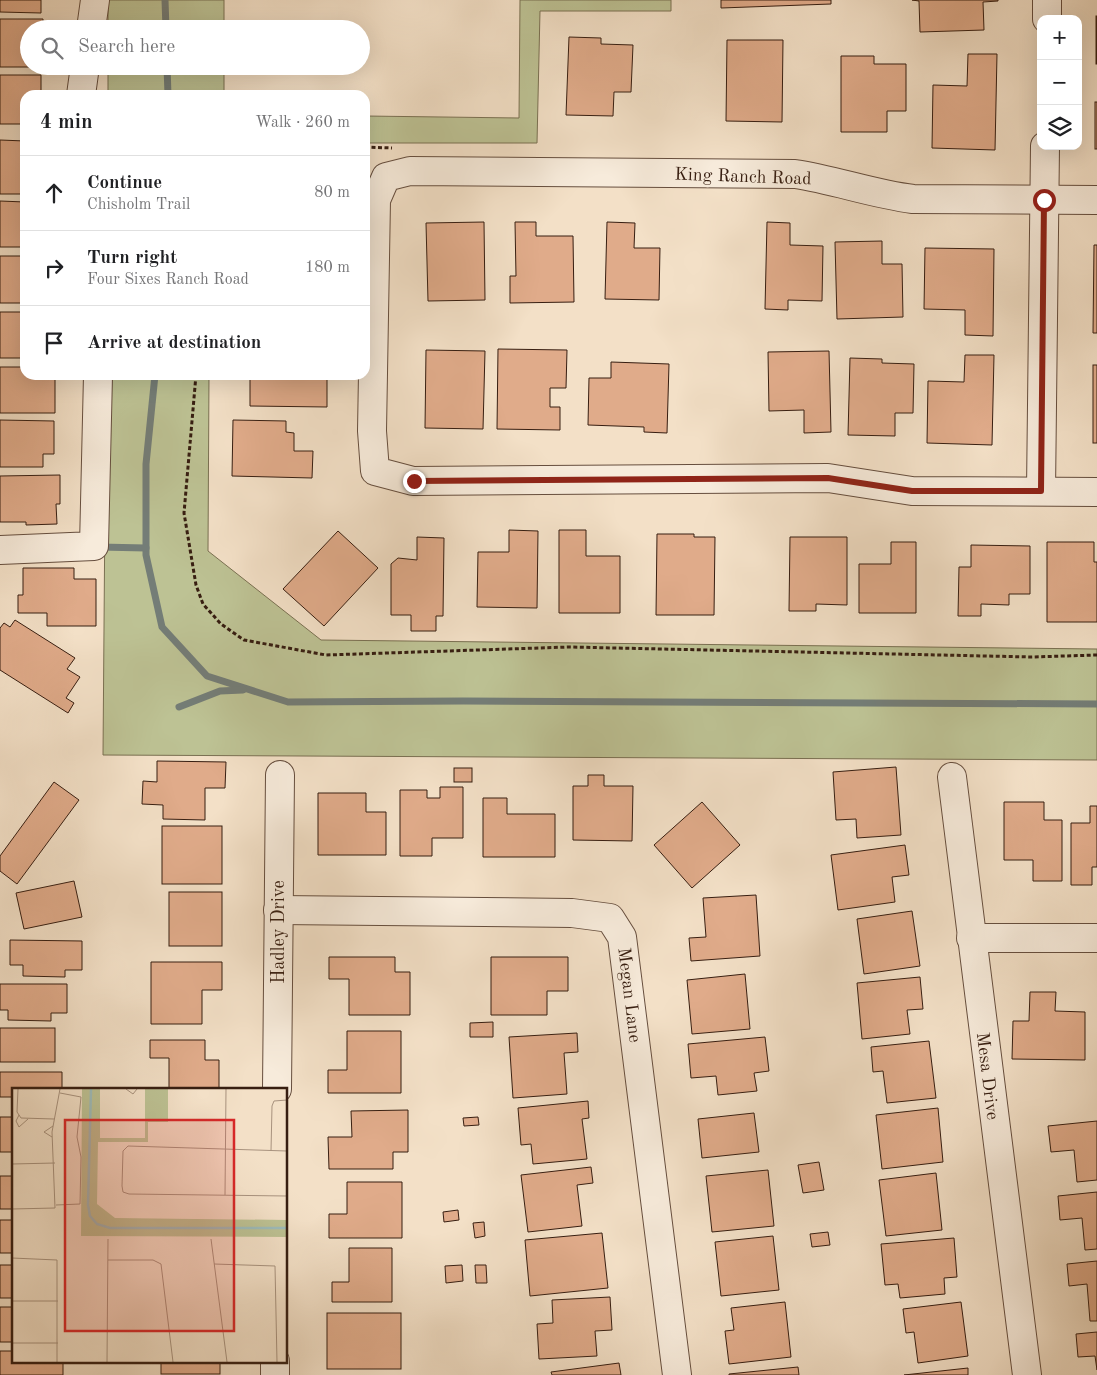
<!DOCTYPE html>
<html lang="en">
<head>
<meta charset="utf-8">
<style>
	:root { --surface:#fff; --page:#f6f6f6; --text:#202124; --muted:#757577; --line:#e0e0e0 }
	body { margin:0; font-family:"Old Standard TT",serif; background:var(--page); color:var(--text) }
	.controls { position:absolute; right:15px; top:15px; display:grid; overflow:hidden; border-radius:10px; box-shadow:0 5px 20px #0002 }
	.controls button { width:45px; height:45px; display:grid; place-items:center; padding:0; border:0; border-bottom:1px solid var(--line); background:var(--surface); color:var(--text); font:25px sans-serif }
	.stop { position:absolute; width:15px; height:15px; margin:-11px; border:4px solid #8f2418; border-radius:50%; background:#fff }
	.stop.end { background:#8f2418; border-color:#fff; box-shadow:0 1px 5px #0008 }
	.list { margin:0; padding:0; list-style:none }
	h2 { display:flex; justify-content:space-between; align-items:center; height:65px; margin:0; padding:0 20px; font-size:21px }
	h2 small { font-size:16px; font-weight:400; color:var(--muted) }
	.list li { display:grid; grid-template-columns:32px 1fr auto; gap:15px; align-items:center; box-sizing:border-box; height:75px; padding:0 20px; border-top:1px solid var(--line) }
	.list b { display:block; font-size:19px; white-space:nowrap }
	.list p { margin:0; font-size:16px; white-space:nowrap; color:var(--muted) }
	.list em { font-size:16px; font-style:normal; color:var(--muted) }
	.icon { flex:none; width:28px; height:28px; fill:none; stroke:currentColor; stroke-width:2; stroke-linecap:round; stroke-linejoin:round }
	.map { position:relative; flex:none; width:1097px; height:1375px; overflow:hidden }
	.search { position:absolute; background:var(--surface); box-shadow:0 5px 20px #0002; left:20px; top:20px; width:350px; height:55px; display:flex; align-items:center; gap:12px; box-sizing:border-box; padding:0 18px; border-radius:28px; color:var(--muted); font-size:19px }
	.panel { position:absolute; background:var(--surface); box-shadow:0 5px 20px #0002; left:20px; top:90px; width:350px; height:290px; border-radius:15px }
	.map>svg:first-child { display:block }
</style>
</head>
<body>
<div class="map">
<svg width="1097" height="1375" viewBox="0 0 1097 1375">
	<rect width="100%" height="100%" fill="#f3e0c7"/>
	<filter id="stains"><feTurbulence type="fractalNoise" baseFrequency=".004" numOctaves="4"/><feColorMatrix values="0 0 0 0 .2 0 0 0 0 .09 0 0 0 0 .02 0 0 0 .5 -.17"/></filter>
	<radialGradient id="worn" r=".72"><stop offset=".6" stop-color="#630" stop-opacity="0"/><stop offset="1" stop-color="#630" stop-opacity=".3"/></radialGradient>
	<g fill="#bdc294" stroke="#7a7052">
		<rect x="108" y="0" width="116" height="29"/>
		<path d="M520,0H671V11H540L537,143H365V116L519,118Z"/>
		<rect x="108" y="66" width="116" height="29"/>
		<path d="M106,375H209L208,551L321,640L1097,649V760L103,755Z"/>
	</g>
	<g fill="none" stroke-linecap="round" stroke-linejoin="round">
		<g stroke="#747d77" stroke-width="7">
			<path d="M165,0L166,29"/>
			<path d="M167,66L168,95"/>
			<path d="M155,375L146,464V555L162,627L207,676L288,702L463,701L1097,704"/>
			<path d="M99,547L146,548"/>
			<path d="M179,707L220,691L243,690"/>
		</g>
	</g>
	<g fill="#e0ab8a" stroke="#371e11">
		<path d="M0,0H41V13L0,12Z"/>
		<path d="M721,0H831V4L721,8Z"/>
		<path d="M998,0V1L983,2L984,30L920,32L919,1L912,0Z"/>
		<rect x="1096" y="16" width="1" height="48"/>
		<path d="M0,19H43V29H29V66L42,67H0Z"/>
		<path d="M569,37L601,38V44L633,45L631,92H614L613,116L566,115Z"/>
		<path d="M727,40H783L782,122L726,121Z"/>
		<path d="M968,54H997L995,150L932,148L933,85L967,86Z"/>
		<path d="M841,56H874V64H906V111H887V132H841Z"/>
		<path d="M0,75H41V95H25V124H0Z"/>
		<rect x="1095" y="102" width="2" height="47"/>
		<path d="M0,140L25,141V194H0Z"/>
		<path d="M0,201L25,202V247H0Z"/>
		<path d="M484,222L485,300L428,301L426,223Z"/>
		<path d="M515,222H536V236H573L574,302L510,303V276H516Z"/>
		<path d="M607,222L635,223L634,248H660L659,300L605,299Z"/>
		<path d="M767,222L790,223V245L823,246L822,301L788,300V310L765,309Z"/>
		<path d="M882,241V264H902L903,317L837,319L835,242Z"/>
		<path d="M1094,245H1097V333H1093Z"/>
		<path d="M925,248L994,249L993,336L965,335V310L924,309Z"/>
		<rect x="0" y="256" width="25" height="47"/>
		<rect x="0" y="312" width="25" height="46"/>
		<path d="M498,349L567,350L566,388H550V407H560V430L497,429Z"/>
		<path d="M426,350L485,351L483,429L425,428Z"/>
		<path d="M829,351L831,432L804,433V410L769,411L768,352Z"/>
		<path d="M965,355H994L992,445L927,443L928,381L964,382Z"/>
		<path d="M850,358L882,359V363L914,364L913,413H895V436L848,435Z"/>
		<path d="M611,362L669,364L667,433L644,432V427L588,425L589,378H611Z"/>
		<rect x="1093" y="365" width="4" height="78"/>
		<path d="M0,367H25V375H55V413H0Z"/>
		<path d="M250,375H327V407L250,406Z"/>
		<path d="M0,420L54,421V454H43V467H0Z"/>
		<path d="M233,420L286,421V432L294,433V451H313L312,478L232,476Z"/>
		<path d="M60,475V504H56L57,524L26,525V522H0V476Z"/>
		<path d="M509,530L538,531L537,608L477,607L478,552H509Z"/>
		<path d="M559,530H586V556H620V613H559Z"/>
		<path d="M338,531L378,568L324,626L283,589Z"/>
		<path d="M657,534H694V537H715L714,615H656Z"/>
		<path d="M417,537L444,538L443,616H436V631H411V615H391V564L398,558L417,560Z"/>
		<path d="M790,537H847V605L816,604V611H789Z"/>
		<path d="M891,542H916V613H859V564H891Z"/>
		<path d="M1047,542H1094V562H1097V622H1047Z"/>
		<path d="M971,545L1030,546V594H1009V605L981,604V616H958L959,567H971Z"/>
		<path d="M23,568H74V579H96V626H47V613H18V595H23Z"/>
		<path d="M15,620L75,658L67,669L80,677L66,698L74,703L68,713L0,670V628L4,623L10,627Z"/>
		<path d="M157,761L226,762L225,788H205V820L163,819V805L142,804L143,781L157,782Z"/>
		<path d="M896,767L901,835L857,838L856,819L836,820L833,772Z"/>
		<rect x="454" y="768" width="18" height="14"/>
		<path d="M588,775H604V786H633L632,841L573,840V786H588Z"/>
		<path d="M54,782L79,800L17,884L0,871V856Z"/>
		<path d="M440,787H463V838H432V856H400V790H427V798H440Z"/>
		<path d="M318,793H366V812H386V855H318Z"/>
		<path d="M483,798H507V814H555V857H483Z"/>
		<path d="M702,802L740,845L692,888L654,845Z"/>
		<path d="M1004,802H1044V820H1062V881H1033V860H1004Z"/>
		<path d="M1090,806H1097V867H1092V885H1071V823H1090Z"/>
		<rect x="162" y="826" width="60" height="58"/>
		<path d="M905,845L909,875L892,877L895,902L838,910L831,855Z"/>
		<path d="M74,881L82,917L24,929L16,893Z"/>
		<rect x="169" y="892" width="53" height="54"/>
		<path d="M756,895L760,956L691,961L689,938L706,937L703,898Z"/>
		<path d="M912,911L920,966L864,974L857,919Z"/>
		<path d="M10,940L82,941V970H65V977L23,976V965H10Z"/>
		<path d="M329,957H395V972H410V1015H349V979H329Z"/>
		<path d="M491,957H568V991H547V1015H491Z"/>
		<path d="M151,962H222V990H202V1024H151Z"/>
		<path d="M745,974L750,1029L692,1034L687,980Z"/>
		<path d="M920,977L923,1009L907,1010L910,1034L862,1039L857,983Z"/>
		<path d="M0,984H67V1013H51V1021L8,1020V1010H0Z"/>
		<path d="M1030,992H1056L1055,1011L1085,1012V1060L1012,1059L1013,1021H1029Z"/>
		<path d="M493,1022V1037H470V1023Z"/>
		<rect x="0" y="1028" width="55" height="34"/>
		<path d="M347,1031H401V1093H328V1070H347Z"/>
		<path d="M577,1033L578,1052L564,1053L567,1094L513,1098L509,1037Z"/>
		<path d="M765,1037L769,1071L754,1073L757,1091L718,1095L716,1076L691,1078L688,1044Z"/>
		<path d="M150,1040H205V1060H219V1089H169V1058H150Z"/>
		<path d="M929,1041L936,1098L887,1103L883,1071L873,1072L871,1047Z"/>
		<path d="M0,1072H62V1089H14V1097H0Z"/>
		<path d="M588,1101L589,1118L582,1119L587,1159L533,1164L531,1144L521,1145L518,1108Z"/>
		<path d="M938,1108L943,1162L882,1169L876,1115Z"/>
		<path d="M408,1110V1152H393V1169H329L328,1137H352L351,1111Z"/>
		<path d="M754,1113L759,1152L702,1158L698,1119Z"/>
		<rect x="0" y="1117" width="14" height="35"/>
		<path d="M478,1117L479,1125L464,1126L463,1118Z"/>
		<path d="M1097,1121V1180L1077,1182L1074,1150L1051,1152L1048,1126Z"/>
		<path d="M819,1162L824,1190L803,1193L798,1165Z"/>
		<path d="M591,1167L593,1183L577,1185L582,1226L528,1232L521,1175Z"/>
		<path d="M768,1170L774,1226L712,1232L706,1176Z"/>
		<path d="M936,1173L942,1230L886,1236L879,1180Z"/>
		<rect x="0" y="1176" width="14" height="33"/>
		<path d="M347,1182H402V1238H329V1214H347Z"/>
		<path d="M1097,1192V1249L1085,1250L1082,1218L1060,1220L1058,1196Z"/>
		<path d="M458,1210L459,1220L444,1222L443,1212Z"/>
		<rect x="0" y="1220" width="14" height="33"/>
		<path d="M484,1222L485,1236L475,1238L473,1223Z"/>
		<path d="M828,1232L830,1245L812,1247L810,1234Z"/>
		<path d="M602,1233L608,1288L530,1296L525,1240Z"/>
		<path d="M773,1236L779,1290L721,1296L715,1242Z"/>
		<path d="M954,1238L957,1277L944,1278L945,1294L900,1298L898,1284L885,1285L881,1244Z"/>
		<path d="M349,1248H392V1302H332V1282H349Z"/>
		<path d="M1097,1261V1321H1090L1087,1284L1069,1286L1067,1264Z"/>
		<rect x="0" y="1265" width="14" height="33"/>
		<path d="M462,1265L463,1281L446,1283L445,1266Z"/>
		<path d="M475,1265H486L487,1283H476Z"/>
		<path d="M610,1297L612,1330L595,1331L597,1356L539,1359L537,1324L553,1323L552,1300Z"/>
		<path d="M785,1302L791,1357L729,1364L725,1331L734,1330L731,1308Z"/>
		<path d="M961,1302L968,1356L918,1363L914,1332L906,1333L903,1309Z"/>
		<rect x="0" y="1307" width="14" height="35"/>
		<rect x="327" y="1313" width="74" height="56"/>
		<path d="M1097,1332V1370L1095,1356L1078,1357L1076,1334Z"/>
		<path d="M0,1351H14V1361H63V1375H0Z"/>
		<rect x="161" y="1361" width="59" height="13"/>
		<path d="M619,1363L621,1375H552L551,1372Z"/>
		<path d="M798,1367L799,1375H729V1374Z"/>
		<path d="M968,1368V1375H904Z"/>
	</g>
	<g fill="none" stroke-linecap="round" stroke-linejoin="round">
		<defs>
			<g id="minor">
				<path d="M1047,19V0"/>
				<path d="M91,29L95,0"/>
				<path d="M81,95L85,66"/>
				<path d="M1097,200L913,199C873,194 835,180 795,174L410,171L386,177L376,200L372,431L375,471L413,481L828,478L912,491L1097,492"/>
				<path d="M1041,491L1045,146"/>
				<path d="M0,550L94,546L98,375"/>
				<path d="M952,777L1027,1375"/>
				<path d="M278,910L572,913L610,918L622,937L677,1375"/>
				<path d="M971,938H1097"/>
				<path d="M277,1089L280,775"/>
				<path d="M275,1375V1361"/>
			</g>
		</defs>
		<use href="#minor" stroke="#664e3e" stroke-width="30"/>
		<g stroke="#371e11" stroke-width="3" stroke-dasharray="4 2.5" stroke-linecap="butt">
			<path d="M365,147L392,148"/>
			<path d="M196,375L184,513L196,585L203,604L221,624L244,640L326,655L569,647L1032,657L1097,655"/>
		</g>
		<use href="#minor" stroke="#f7ebdb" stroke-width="28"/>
	</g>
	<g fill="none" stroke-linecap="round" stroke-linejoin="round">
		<path stroke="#8f2418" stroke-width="6" d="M414,481L828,478L912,491H1041L1044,200"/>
	</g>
	<g text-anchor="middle" stroke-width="4.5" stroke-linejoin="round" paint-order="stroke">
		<g font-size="18" fill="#371e11" stroke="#f7ebdb">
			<text transform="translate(743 176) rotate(2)" y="6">King Ranch Road</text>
			<text transform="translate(278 932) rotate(-90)" y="6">Hadley Drive</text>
			<text transform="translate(630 995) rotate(83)" y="6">Megan Lane</text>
			<text transform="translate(988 1076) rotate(83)" y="6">Mesa Drive</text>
		</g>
	</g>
	<g transform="translate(12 1088)">
		<rect width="275" height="275" fill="#f3e0c7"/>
		<path d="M70,1H88V50H133V1H156V34H136V54H86L85,116L103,130L275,132V149L69,148Z" fill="#bdc294"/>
		<path fill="none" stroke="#9dbcbb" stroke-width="2.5" d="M79,1L76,117L78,128L85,136L98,140H275"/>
		<path fill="none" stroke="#a8927e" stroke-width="1" d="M6,1L5,24L9,30L42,31M114,1L121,6L125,1M7,27L4,33L7,39L16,31M40,49L32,44L41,38M259,63L260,18L262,13L275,12M275,63L116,58L111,63L110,98L111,104L117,106L275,108M0,76L43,75M213,107L214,1M44,117L68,116L69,69L65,49L69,9L48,5M0,121L43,120L40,44L48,1M199,151L215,274M0,170L45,172V274M96,172H141L149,176L161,274M202,176L263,178L265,274M0,213H46M0,255H46M95,274L96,151"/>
		<path fill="#d62828" fill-opacity="0.15" stroke="#d62828" stroke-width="2.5" d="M53,32H222V243H53Z"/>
		<rect width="275" height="275" fill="none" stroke="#371e11" stroke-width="2.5"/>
	</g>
	<rect width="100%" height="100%" filter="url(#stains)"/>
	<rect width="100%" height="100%" fill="url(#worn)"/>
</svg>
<div class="controls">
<button>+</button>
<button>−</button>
<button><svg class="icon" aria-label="layers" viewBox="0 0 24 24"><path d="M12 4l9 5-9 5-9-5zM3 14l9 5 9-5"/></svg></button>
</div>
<div class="stop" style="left:1044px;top:200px"></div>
<div class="stop end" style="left:414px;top:481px"></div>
<div class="search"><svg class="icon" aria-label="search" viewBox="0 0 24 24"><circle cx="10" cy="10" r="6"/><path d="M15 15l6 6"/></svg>Search here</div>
<section class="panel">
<h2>4 min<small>Walk · 260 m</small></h2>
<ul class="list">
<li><svg class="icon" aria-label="ahead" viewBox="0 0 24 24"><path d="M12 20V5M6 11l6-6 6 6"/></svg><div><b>Continue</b><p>Chisholm Trail</p></div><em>80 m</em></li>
<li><svg class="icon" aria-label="right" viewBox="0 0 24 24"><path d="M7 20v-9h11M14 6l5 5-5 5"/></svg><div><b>Turn right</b><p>Four Sixes Ranch Road</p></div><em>180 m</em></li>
<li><svg class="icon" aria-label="arrive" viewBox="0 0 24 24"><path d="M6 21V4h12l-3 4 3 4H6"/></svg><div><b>Arrive at destination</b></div></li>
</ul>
</section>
</div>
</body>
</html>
